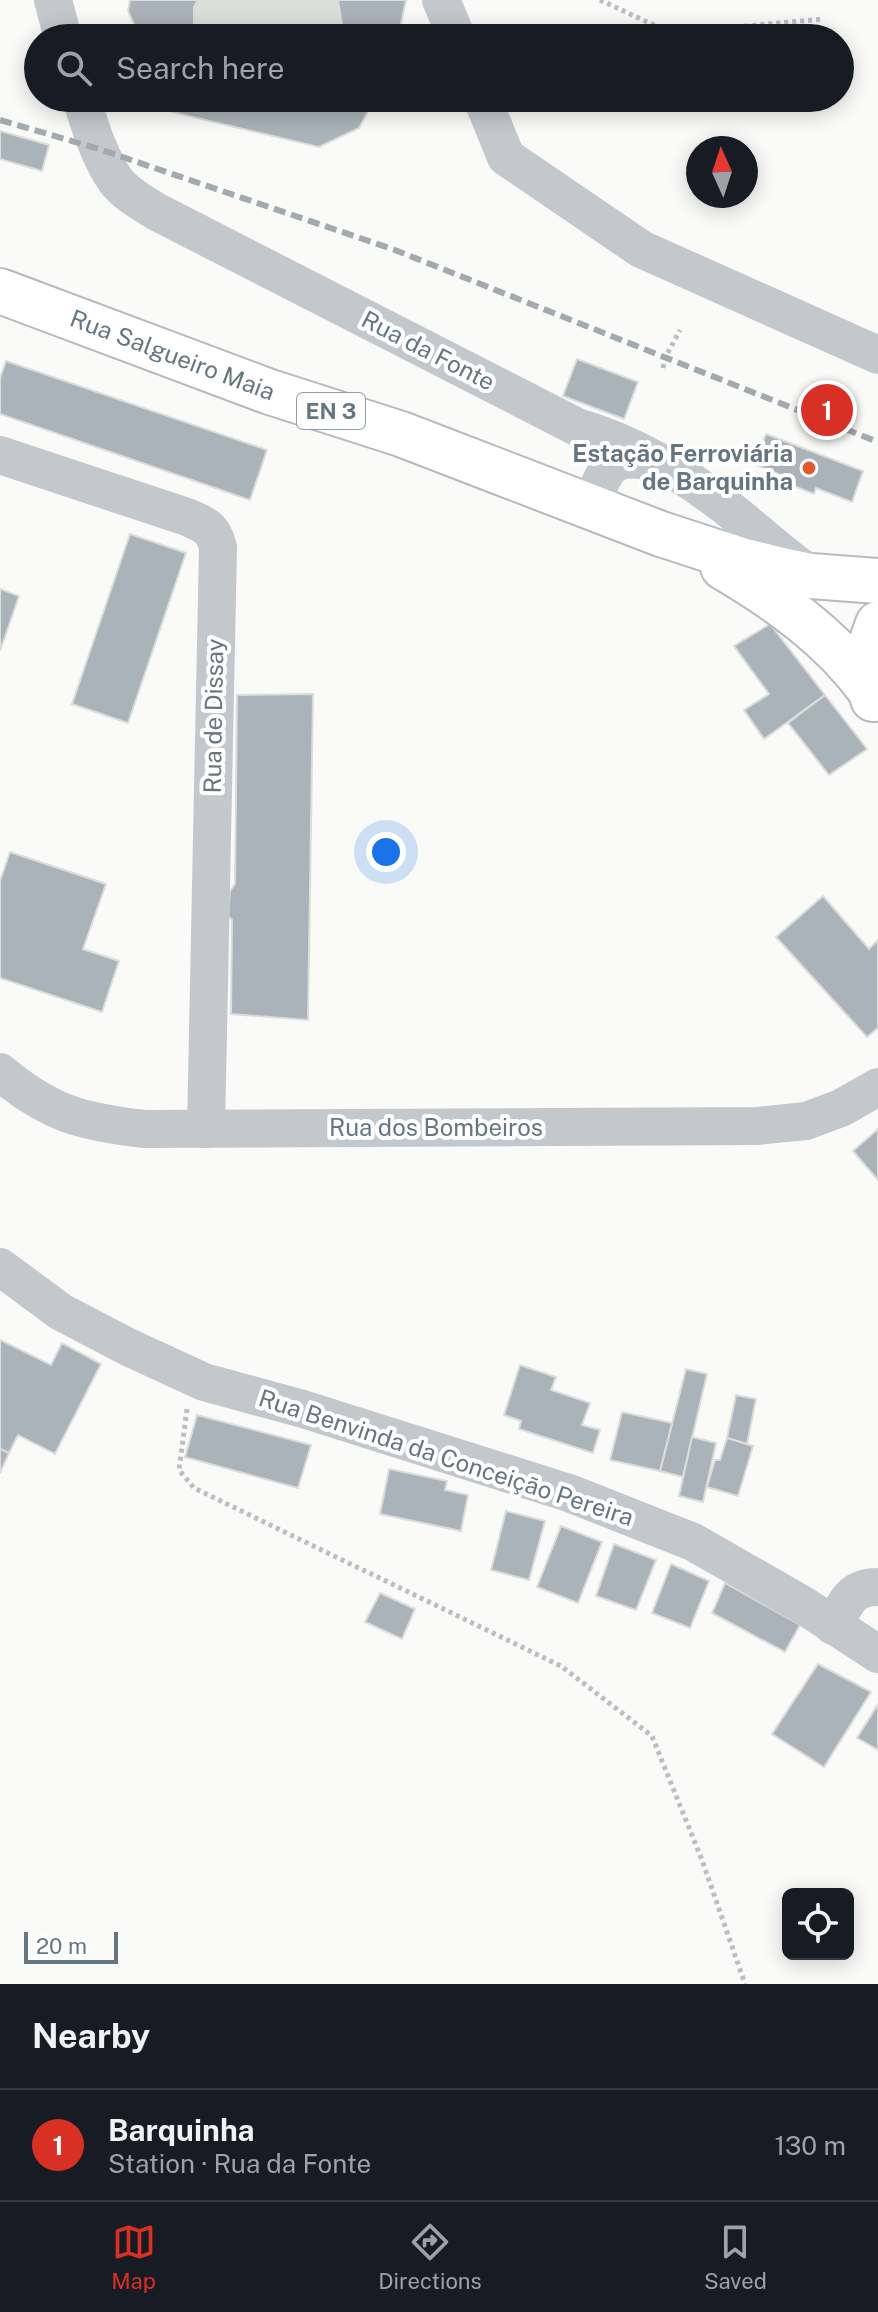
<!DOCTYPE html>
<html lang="en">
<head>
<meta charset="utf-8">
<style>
	:root { --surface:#171b24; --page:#242831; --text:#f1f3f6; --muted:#9ea1a6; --line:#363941; --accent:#d93025 }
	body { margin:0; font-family:"Public Sans",sans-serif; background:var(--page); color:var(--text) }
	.controls { position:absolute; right:24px; bottom:24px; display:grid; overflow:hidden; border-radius:12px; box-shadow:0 4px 20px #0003 }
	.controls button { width:72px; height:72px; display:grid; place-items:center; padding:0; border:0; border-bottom:2px solid var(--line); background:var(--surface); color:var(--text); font:40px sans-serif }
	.compass { position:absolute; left:686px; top:136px; width:72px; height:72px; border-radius:50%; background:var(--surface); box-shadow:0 4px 20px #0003; rotate:357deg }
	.scale { position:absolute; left:24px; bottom:20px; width:94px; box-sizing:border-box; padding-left:8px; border:4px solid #657683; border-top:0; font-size:22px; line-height:28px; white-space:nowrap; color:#657683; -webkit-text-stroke:6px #fff; paint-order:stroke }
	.you { position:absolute; left:386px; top:852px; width:28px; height:28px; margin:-20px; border:6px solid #fff; border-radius:50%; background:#1a73e8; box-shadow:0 0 0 12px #1a73e833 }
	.badge { display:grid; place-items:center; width:52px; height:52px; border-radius:50%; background:var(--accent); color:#fff; font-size:26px; font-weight:700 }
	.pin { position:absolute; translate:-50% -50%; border:4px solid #fff; box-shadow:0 2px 8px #0006 }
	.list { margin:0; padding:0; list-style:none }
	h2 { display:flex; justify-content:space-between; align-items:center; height:104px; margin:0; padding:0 32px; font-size:34px }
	h2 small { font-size:26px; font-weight:400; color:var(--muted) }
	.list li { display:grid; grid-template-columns:52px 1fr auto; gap:24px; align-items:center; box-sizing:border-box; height:112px; padding:0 32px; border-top:2px solid var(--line) }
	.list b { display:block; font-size:30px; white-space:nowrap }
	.list p { margin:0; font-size:26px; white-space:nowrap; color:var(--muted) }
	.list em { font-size:26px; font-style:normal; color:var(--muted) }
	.icon { flex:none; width:44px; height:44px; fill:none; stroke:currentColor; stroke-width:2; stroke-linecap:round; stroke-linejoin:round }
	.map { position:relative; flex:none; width:878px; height:1984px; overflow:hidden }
	.search { position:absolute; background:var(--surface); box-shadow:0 4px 20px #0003; left:24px; right:24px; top:24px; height:88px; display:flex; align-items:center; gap:20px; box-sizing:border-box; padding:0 28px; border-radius:44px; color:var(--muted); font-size:30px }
	.sheet { height:216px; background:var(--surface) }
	nav { display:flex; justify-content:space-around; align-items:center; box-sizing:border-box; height:112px; border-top:2px solid var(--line); background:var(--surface); font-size:22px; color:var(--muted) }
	nav a { display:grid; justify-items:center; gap:4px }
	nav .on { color:var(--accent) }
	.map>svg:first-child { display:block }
</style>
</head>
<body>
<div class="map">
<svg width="878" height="1984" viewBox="0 0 878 1984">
	<rect width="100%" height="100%" fill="#fafaf8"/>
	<path fill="#dadfd7" d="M198,0H338L342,25L340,38H194V7Z"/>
	<g fill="#aab3b9" stroke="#dcdcda" stroke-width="2">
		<path d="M130,0H198L194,7V38H140L128,11Z"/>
		<path d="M338,0H406L398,38H340L342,25Z"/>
		<path d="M166,98H252L260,100L285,98H375L359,128L319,147L172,112Z"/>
		<path d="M0,131L49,145L42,171L0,159Z"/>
		<path d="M577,359L638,382L624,419L563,396Z"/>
		<path d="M6,361L267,450L250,500L0,414V378Z"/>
		<path d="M766,434L863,471L852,502L816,488L814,494L779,480L781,475L754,464Z"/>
		<path d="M130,534L186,553L128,723L72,704Z"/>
		<path d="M0,589L19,596L0,651Z"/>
		<path d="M770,624L825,695L764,739L744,710L769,694L734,646Z"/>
		<path d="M313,694L308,1020L231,1014L232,920L228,916L230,891L235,884L237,695Z"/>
		<path d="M825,695L867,749L829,775L788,723Z"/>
		<path d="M10,852L106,884L83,949L119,961L102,1012L0,978V881Z"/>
		<path d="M823,896L869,949L878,940V1028L867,1037L776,937Z"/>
		<path d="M878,1129V1180L853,1151Z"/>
		<path d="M0,1340L51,1365L62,1343L101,1364L55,1454L18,1435L9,1453L0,1449Z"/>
		<path d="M520,1365L556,1377L551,1390L590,1403L582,1425L600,1430L593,1453L519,1429L521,1421L504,1415Z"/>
		<path d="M686,1369L707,1374L683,1477L660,1471Z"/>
		<path d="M736,1395L756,1399L747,1444L727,1438Z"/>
		<path d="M622,1412L672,1423L660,1471L610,1460Z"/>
		<path d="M197,1415L311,1445L298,1488L185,1457Z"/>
		<path d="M692,1437L716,1443L703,1502L679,1496Z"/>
		<path d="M727,1438L753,1446L738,1496L707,1487L715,1460H720Z"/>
		<path d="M0,1449L9,1453L0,1473Z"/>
		<path d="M389,1469L447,1481L445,1490L468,1495L461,1531L380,1514Z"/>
		<path d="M506,1511L545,1521L529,1580L491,1570Z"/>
		<path d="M561,1526L602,1542L578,1603L537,1587Z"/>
		<path d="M614,1544L656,1560L636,1610L596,1596Z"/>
		<path d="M671,1564L709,1581L690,1628L652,1613Z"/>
		<path d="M725,1583L800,1625L785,1652L712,1613Z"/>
		<path d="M380,1593L415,1609L402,1639L365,1622Z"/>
		<path d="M818,1664L871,1692L824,1767L772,1734Z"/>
		<path d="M878,1704V1750L857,1738Z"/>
	</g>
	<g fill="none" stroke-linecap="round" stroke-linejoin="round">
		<defs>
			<g id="major">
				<path id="s1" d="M0,291L270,392L401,434L661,534L741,560L786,571L811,576L878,581"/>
				<path d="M723,567C779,600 832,638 870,690"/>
				<path d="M873,699C865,671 867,650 878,624"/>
			</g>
		</defs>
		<use href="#major" stroke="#b5babe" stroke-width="48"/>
		<g stroke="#bbbfc2" stroke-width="5" stroke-dasharray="4 4" stroke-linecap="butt">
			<path d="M600,0L671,33L823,19"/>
			<path d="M663,368L665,358L680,330"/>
			<path d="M187,1409L179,1470L194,1488L561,1666L652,1736L702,1860L745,1984"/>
		</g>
		<g stroke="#c3c8cc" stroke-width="38">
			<path d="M53,0L63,38"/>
			<path d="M441,0L457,38"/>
			<path d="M81,98C90,126 99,157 116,181C126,194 143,203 157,212L577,427C637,444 691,478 739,517C763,537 785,557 811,575"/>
			<path d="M482,98L506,157L641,249L878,355"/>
			<path d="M0,455L187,517C205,525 213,527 218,547L206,1129"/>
			<path d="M590,507C607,467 608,452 657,463"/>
			<path d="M0,1072C50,1114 82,1122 145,1129L757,1126L806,1121L841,1108L878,1087"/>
			<path d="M0,1267L61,1312L128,1347L204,1382L303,1409L569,1493L693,1542L803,1605L878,1654"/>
			<path d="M833,1626C846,1604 849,1587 878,1587"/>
		</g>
		<use href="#major" stroke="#fff" stroke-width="44"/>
		<path stroke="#a2aab0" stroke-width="6" stroke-dasharray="12 6" stroke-linecap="butt" d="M0,120L99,149L395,250L878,442"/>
	</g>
	<circle fill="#e4572e" stroke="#fff" stroke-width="3" cx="809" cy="468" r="8"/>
	<g text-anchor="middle" stroke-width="8" stroke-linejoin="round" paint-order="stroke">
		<rect fill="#fff" stroke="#939fa8" stroke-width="2" x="297" y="393" width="68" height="36" rx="6"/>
		<g font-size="22" font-weight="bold" fill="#657683">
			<text x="331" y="419">EN 3</text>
		</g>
		<g font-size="24" fill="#657683" stroke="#fff">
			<text transform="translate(428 351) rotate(27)" y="8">Rua da Fonte</text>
			<text dy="8" stroke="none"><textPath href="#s1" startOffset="184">Rua Salgueiro Maia</textPath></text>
			<text transform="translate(214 716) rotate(-89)" y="8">Rua de Dissay</text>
			<text x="436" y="1136">Rua dos Bombeiros</text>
			<text transform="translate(446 1458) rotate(18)" y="8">Rua Benvinda da Conceição Pereira</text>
		</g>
		<g font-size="24" font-weight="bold" fill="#657683" stroke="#fff" text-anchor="end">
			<text x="793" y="462">Estação Ferroviária<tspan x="793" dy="28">de Barquinha</tspan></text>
		</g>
	</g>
</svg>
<div class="controls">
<button><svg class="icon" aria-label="locate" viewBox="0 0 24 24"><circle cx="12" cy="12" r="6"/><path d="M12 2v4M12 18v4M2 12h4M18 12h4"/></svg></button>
</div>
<svg class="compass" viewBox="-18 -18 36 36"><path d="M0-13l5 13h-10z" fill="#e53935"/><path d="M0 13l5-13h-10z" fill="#9ea1a6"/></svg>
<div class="scale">20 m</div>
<div class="you"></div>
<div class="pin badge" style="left:827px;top:410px">1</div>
<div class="search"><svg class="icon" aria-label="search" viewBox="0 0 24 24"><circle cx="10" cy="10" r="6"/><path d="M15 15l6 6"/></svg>Search here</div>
</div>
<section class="sheet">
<h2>Nearby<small></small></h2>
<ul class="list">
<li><span class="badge">1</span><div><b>Barquinha</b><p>Station · Rua da Fonte</p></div><em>130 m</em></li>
</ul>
</section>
<nav>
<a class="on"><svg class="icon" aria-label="map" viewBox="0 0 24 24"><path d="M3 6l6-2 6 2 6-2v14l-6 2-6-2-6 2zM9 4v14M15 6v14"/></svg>Map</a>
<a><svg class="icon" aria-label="directions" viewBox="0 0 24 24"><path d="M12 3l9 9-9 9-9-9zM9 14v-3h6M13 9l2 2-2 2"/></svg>Directions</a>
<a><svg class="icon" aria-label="saved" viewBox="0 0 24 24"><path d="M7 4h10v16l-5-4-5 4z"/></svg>Saved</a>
</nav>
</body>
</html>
